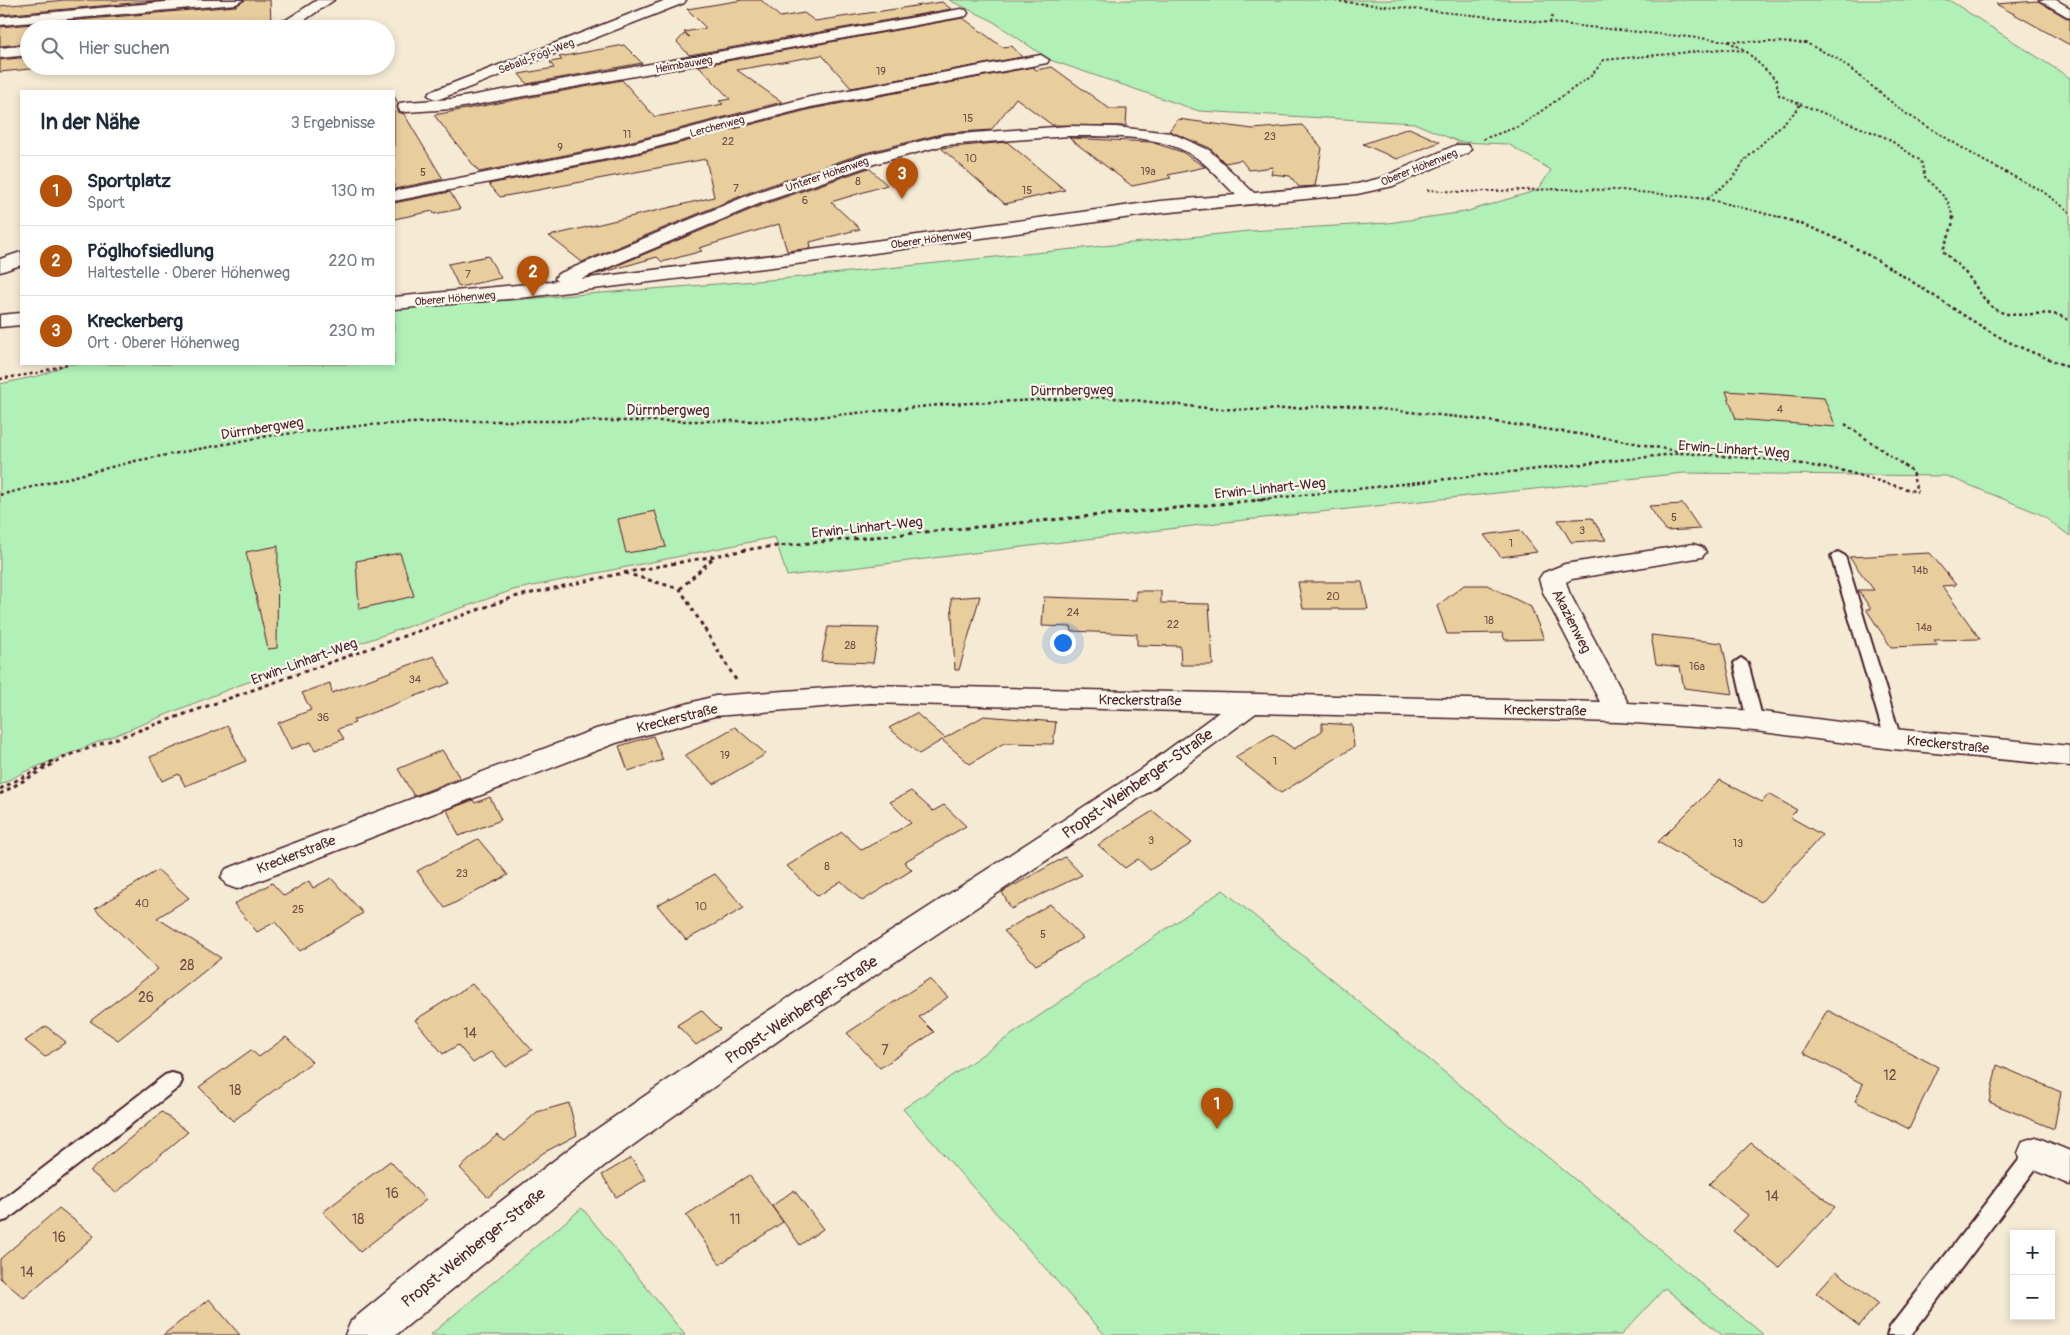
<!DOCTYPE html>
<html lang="de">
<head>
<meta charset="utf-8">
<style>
	:root { --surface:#fff; --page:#f6f6f7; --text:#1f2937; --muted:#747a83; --line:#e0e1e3; --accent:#b45309 }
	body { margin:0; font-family:Pangolin,sans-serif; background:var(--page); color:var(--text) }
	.controls { position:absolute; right:15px; bottom:15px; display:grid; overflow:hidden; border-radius:0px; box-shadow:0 2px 8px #0003 }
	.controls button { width:45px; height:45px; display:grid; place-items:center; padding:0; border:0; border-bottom:1px solid var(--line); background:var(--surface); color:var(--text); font:25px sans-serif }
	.you { position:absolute; left:1062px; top:642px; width:18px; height:18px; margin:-12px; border:4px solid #fff; border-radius:50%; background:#1a73e8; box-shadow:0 0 0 8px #1a73e833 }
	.badge { display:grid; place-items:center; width:32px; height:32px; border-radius:50%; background:var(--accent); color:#fff; font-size:16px; font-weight:700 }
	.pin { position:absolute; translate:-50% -41px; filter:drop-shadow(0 1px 2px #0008) }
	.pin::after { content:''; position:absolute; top:26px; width:18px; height:15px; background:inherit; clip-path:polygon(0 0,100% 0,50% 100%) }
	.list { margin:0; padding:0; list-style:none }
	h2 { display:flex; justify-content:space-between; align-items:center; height:65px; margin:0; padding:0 20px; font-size:21px }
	h2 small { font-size:16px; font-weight:400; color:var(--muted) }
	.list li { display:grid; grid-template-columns:32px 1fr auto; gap:15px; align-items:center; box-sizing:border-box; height:70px; padding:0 20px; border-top:1px solid var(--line) }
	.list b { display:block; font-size:19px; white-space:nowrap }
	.list p { margin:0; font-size:16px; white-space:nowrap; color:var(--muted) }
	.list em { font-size:16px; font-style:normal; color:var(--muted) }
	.icon { flex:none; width:28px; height:28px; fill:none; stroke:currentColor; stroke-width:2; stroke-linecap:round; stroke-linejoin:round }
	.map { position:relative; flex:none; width:2070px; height:1335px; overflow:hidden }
	.search { position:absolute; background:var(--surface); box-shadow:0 2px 8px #0003; left:20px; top:20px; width:375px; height:55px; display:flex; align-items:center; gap:12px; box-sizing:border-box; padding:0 18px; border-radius:28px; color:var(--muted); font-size:19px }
	.panel { position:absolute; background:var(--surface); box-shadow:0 2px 8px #0003; left:20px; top:90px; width:375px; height:275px; border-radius:0px }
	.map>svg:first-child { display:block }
</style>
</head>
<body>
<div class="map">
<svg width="2070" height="1335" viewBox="0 0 2070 1335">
	<rect width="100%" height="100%" fill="#f5ead4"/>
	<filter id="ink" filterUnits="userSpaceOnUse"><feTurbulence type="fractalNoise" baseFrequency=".02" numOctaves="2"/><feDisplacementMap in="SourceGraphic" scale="10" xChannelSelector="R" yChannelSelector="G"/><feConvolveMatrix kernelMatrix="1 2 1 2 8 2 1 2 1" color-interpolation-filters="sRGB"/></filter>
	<g filter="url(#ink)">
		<g fill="#b1f0b7" stroke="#7e8871">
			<path d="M949,0H1949L2070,78V536L2040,514L1947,476L1684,473L1217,523L787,576L775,537L513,590L237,686L24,772L0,785V384L42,375L67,364H394V309L781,279L1249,231L1388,223L1465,212L1538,190L1551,170L1508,144L1459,142L1414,123L1199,111L1050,60L991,20Z"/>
			<path d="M1223,890L1764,1335H1722L1665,1288L1621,1335H1105L903,1109Z"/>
			<path d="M582,1208L685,1335H430Z"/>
		</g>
		<g fill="#e8cd9d" stroke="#4a1f2b">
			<path d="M65,0H166L0,15V6Z"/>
			<path d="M245,0H270L271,21L258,26L230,29H29V43L0,46V27L236,6Z"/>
			<path d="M743,0H761L780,17L804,13L815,21L942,2L951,9L689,55L677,42L684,34L690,37L684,32L706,28L687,9Z"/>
			<path d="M2038,1L2070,20V45L1996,4Z"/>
			<path d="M963,18L1002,47L1012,46L1022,57L851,88L822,55L737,70L782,102L621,144L479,172L434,115L622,80L655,117L723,104L719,101L730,99L699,66Z"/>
			<path d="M624,45L642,63L527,84L519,74L554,68L550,62L562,60L559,57Z"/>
			<path d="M29,57V66H60L0,72V60Z"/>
			<path d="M1033,67L1036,70L1052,67L1110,109H1127L1126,126L1052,125L1016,98L991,130L945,133L861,154L748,193L582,262L549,236L714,197L706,159L500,197L489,184L622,158L811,109Z"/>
			<path d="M394,96L398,103V112L404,114L443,179L394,189Z"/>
			<path d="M1178,119L1253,129L1302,125L1322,148L1315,186L1299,187L1290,176L1271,174L1273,167L1249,170L1241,160L1225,163L1210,148L1169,131Z"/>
			<path d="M1409,128L1440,142L1397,159L1363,144Z"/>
			<path d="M1069,138L1151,142L1182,152L1205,167L1168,175L1171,178L1132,186Z"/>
			<path d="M1007,142L1065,190L1005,204L941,148Z"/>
			<path d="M869,168L887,185L831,202L860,229L810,242L811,248L787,251L779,224L699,248L702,251L662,262L657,257L597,274L762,205Z"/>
			<path d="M450,192L460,209L434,214L433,211L394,219V203Z"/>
			<path d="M488,256L501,278L459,287L448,264Z"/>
			<path d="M1726,391L1824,398L1836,427L1736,419Z"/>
			<path d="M1683,504L1700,529L1666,531L1649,506Z"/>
			<path d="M655,511L666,547L626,553L618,519Z"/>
			<path d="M1592,518L1606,540L1571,542L1558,520Z"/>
			<path d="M1520,530L1537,552L1501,557L1484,535Z"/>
			<path d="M278,546L277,648L268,649L246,552Z"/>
			<path d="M400,553L414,596L359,609L356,561Z"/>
			<path d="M1930,553L1956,585L1942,586L1980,639L1934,640L1938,645L1891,647L1866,609H1871L1858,590H1874L1849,557Z"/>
			<path d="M1298,582H1362L1368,609H1303Z"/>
			<path d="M1464,585H1487L1531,607L1544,639L1505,640L1502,633L1447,634L1437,606Z"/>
			<path d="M1136,591H1161V603L1209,604L1213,665H1181L1180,646L1137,645V634L1071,631L1072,627L1042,626L1044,597L1136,600Z"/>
			<path d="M980,596L959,670H955L951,598Z"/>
			<path d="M828,627L879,628L873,663L821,661Z"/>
			<path d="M1651,635L1722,643L1733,694L1684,688L1680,667L1656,664Z"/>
			<path d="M434,656L450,683L353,720L355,723L338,729L344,739L315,750L311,742L291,749L278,723L311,710L302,693L330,683L332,693Z"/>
			<path d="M916,713L945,738L984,716L1056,722L1053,744L1004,743L970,764L942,740L919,754L889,728Z"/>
			<path d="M1322,723L1352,725L1354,747L1281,793L1235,757L1273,734L1294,749L1322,731Z"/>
			<path d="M228,726L246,761L185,786L179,774L162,781L150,757Z"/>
			<path d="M735,727L766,754L714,784L684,756Z"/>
			<path d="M653,736L663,760L628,771L619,746Z"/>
			<path d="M442,750L460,778L414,796L398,769Z"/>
			<path d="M1720,780L1762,802L1769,794L1797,810L1790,817L1822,835L1761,902L1658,842Z"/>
			<path d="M911,791L933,811L944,805L966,826L904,862L912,870L862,901L841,881L818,896L787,866L842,832L862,850L911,823L890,802Z"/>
			<path d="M490,797L501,820L459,836L447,810L473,800L475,803Z"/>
			<path d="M1153,811L1192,843L1150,870L1138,859L1125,868L1098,845Z"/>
			<path d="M478,839L508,875L445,908L417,871Z"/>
			<path d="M1065,857L1082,875L1011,909L1002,892Z"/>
			<path d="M158,870L189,898L157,918L221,958L118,1040L90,1021L158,969L95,909Z"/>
			<path d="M715,874L744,908L686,940L657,905Z"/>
			<path d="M331,878L363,913L300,951L275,922L257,932L234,904L272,883L284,896L309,881L313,888Z"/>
			<path d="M1050,904L1083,938L1036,965L1004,931Z"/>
			<path d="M929,979L948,997L919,1017L934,1032L880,1068L847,1033Z"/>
			<path d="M472,984L532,1050L506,1067L492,1051L473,1063L458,1045L443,1054L415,1020Z"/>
			<path d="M701,1010L720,1029L696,1045L677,1025Z"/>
			<path d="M1827,1010L1938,1067L1909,1129L1855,1101L1863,1084L1803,1053Z"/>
			<path d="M46,1026L66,1042L45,1057L25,1041Z"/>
			<path d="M286,1037L312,1062L233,1121L199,1087L251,1050L259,1057Z"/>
			<path d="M1997,1065L2061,1092L2054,1129L1989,1102Z"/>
			<path d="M569,1103L577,1135L543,1153L488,1197L460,1168L497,1135L505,1141L537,1112Z"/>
			<path d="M162,1112L188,1132L116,1193L90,1171Z"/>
			<path d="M1751,1143L1835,1207L1779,1267L1733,1231L1748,1215L1709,1184Z"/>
			<path d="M631,1158L646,1180L616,1197L602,1175Z"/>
			<path d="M390,1161L426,1200L360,1252L323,1212Z"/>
			<path d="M749,1175L783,1222L720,1264L686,1215Z"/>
			<path d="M794,1190L823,1229L800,1245L772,1206Z"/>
			<path d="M59,1208L94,1236L24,1298L0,1278V1259Z"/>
			<path d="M1836,1271L1878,1303L1859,1326L1816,1293Z"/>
			<path d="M209,1299L240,1335H163Z"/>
		</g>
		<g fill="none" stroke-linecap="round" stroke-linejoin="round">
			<defs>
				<g id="lane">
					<path d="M1838,552L1845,556L1901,739L1899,743H1887L1885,739L1831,556Z"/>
					<path d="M1741,658L1748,663L1763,721L1761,725H1749L1747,721L1734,663Z"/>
					<path d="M172,1073L179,1075L182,1081L179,1087L7,1220L0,1222V1201L165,1075Z"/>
					<path d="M2036,1144L2043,1147L2046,1153L2043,1159L1911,1335H1887L1890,1327L2029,1147Z"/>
				</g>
				<g id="street">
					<path d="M187,0H243L236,4L0,25V17Z"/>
					<path d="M317,0H334L296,26L286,29H258L260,26L286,20Z"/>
					<path d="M666,0H686L684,3L442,98L436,100L428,95L430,92Z"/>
					<path d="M2039,0H2056L2070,8V18Z"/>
					<path d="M961,9L966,10L968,13L966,16L452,109L406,112L400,111L398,107L400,103L406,102L452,99Z"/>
					<path d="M29,45V55L0,58V48Z"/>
					<path d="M1041,55L1049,60L1047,63L811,107L622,156L394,201V191L621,146L810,97Z"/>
					<path d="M1069,126L1116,127L1171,133L1209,150L1254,193L1357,184L1381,178L1456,145H1468L1471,149L1468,153L1393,186L1357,194L1160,213L789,265L520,298L394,309V297L557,281L555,278L558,274L749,195L862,156L945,135ZM1069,136C1110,137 1161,133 1197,158C1211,168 1223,183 1236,195L1160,201L789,253L581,279L761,203L874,164L945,145Z"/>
					<path d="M21,252V265L0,272V259Z"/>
					<path d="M21,313V325L0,327V315Z"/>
					<path d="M1693,544L1702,547L1706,552L1702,557L1572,579L1566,582L1569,592L1628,703L1755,711L1893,729L2070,746V766L1893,749L1755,731L1619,722L1256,713L1159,785L786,1035L604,1166L396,1335H345L351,1321L448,1242L578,1142L762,1015L1139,771L1219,712L870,703L715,716L616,743L248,885L237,889L226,885L221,877L226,869L596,729L715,696L870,685L1600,702L1543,592L1539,579L1543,573L1565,564Z"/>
					<path d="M2036,1137L2070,1151V1185L2023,1165L2018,1153L2023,1141Z"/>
				</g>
			</defs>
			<use href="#lane" stroke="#4a1f2b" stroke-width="4"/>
			<use href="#street" stroke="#4a1f2b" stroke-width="3"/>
			<g stroke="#4a1f2b" stroke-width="2" stroke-dasharray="2.5 2.5" stroke-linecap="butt">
				<path d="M1325,0L1727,41L1743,49"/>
				<path d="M1550,23L1552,16"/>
				<path d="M1729,41L1806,43L1838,59L1905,113L1984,161L2042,191L2070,212"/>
				<path d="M1800,104L1887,138L1921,161L1925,177L1948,201L1953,218"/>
				<path d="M1483,139L1520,126L1591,76L1604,60L1723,49L1746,51L1776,80L1779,95L1800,104L1797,110L1745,160L1733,178L1707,199"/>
				<path d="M1427,190L1461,192L1557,189L1621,190L1707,199L1783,218"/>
			</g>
			<g stroke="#4a1f2b" stroke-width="2.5" stroke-dasharray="3 3" stroke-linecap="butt">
				<path d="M1778,217C1862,239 1929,297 2003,339C2024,350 2048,358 2070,368"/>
				<path d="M1953,217C1953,230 1946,239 1943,251C1951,259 1961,267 1968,276C1976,286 1985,303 1995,309C2017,324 2051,303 2070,322"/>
				<path d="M0,379L37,373L67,364"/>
				<path d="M1845,424L1912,471L1917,492"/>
				<path d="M0,495L135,461L268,436L367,425L456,421H776L949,404L1105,397L1216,409L1264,410L1341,405L1468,418L1620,440L1680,452"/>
				<path d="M1257,500L1683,453L1776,460L1844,471L1917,492"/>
			</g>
			<g stroke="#4a1f2b" stroke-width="3" stroke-dasharray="4 4" stroke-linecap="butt">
				<path d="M625,573L680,589L736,680"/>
				<path d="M680,589L714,557"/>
				<path d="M0,789L55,760"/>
				<path d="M0,794L67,756L514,597L623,573L757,548L1270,499"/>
			</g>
			<use href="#lane" fill="#fbf7ec" fill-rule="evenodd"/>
			<use href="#street" fill="#fbf7ec" fill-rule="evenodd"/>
		</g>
	</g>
	<g text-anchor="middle" stroke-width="4.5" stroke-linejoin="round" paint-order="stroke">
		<g font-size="11" fill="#4a1f2b" stroke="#fbf7ec">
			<text transform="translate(536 56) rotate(-21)" y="4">Sebald-Pögl-Weg</text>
			<text transform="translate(684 64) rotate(-10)" y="4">Heimbauweg</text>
			<text transform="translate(717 126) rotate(-15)" y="4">Lerchenweg</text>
			<text transform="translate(1419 167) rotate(-22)" y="4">Oberer Höhenweg</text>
			<text transform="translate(827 174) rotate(-19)" y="4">Unterer Höhenweg</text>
			<text transform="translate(931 239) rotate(-8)" y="4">Oberer Höhenweg</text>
			<text transform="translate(455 298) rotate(-5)" y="4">Oberer Höhenweg</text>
		</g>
		<g font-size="11" fill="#724a48">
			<text x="881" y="75">19</text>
			<text x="968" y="122">15</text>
			<text x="627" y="138">11</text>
			<text x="1270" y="140">23</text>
			<text x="728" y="145">22</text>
			<text x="560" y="151">9</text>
			<text x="971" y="162">10</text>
			<text x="1148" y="175">19a</text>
			<text x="423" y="176">5</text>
			<text x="858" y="185">8</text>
			<text x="736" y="192">7</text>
			<text x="1027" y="194">15</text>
			<text x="805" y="204">6</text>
			<text x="468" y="278">7</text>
			<text x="1780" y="413">4</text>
			<text x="1674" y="521">5</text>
			<text x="1582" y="534">3</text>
			<text x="1511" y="547">1</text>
			<text x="1920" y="574">14b</text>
			<text x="1333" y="600">20</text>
			<text x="1073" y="616">24</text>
			<text x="1489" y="624">18</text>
			<text x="1173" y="628">22</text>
			<text x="1924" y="631">14a</text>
			<text x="850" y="649">28</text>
			<text x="1697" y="670">16a</text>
			<text x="415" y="683">34</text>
			<text x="323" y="721">36</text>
			<text x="725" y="759">19</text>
			<text x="1275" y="765">1</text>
			<text x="1151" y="844">3</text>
			<text x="1738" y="847">13</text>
			<text x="827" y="870">8</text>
			<text x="462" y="877">23</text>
			<text x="142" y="907">40</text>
			<text x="701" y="910">10</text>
			<text x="298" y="913">25</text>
			<text x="1043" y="938">5</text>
		</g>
		<g font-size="14" fill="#4a1f2b" stroke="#fbf7ec">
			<text transform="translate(1072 390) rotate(-1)" y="5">Dürrnbergweg</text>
			<text x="668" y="415">Dürrnbergweg</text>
			<text transform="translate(262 428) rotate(-9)" y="5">Dürrnbergweg</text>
			<text transform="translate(1734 449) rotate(4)" y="5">Erwin-Linhart-Weg</text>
			<text transform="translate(1270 488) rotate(-6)" y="5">Erwin-Linhart-Weg</text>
			<text transform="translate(867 527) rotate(-6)" y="5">Erwin-Linhart-Weg</text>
			<text transform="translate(1572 621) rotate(63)" y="5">Akazienweg</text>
			<text transform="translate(304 661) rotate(-20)" y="5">Erwin-Linhart-Weg</text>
			<text transform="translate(1140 700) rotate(1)" y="5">Kreckerstraße</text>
			<text transform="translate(1545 710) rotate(1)" y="5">Kreckerstraße</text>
			<text transform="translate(677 718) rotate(-14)" y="5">Kreckerstraße</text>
			<text transform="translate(1948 744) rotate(6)" y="5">Kreckerstraße</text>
			<text transform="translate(296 854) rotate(-21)" y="5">Kreckerstraße</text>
		</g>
		<g font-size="14" fill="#724a48">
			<text x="187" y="970">28</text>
			<text x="146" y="1002">26</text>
			<text x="470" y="1038">14</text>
			<text x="885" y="1055">7</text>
			<text x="1890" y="1080">12</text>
			<text x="235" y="1095">18</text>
			<text x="392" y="1198">16</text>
			<text x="1772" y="1201">14</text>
			<text x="358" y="1224">18</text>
			<text x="735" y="1224">11</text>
			<text x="59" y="1242">16</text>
			<text x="27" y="1277">14</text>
		</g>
		<g font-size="16" fill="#4a1f2b" stroke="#fbf7ec">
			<text transform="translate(1137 783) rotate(-35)" y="6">Propst-Weinberger-Straße</text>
			<text transform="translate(801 1009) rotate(-34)" y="6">Propst-Weinberger-Straße</text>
			<text transform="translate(473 1247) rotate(-39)" y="6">Propst-Weinberger-Straße</text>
		</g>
	</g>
</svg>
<div class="controls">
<button>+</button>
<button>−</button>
</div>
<div class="you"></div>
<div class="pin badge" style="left:1217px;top:1129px">1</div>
<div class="pin badge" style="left:533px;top:297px">2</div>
<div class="pin badge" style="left:902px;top:199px">3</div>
<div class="search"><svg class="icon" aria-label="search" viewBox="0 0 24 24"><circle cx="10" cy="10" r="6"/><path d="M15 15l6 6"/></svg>Hier suchen</div>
<section class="panel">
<h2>In der Nähe<small>3 Ergebnisse</small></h2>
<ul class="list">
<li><span class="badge">1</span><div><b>Sportplatz</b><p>Sport</p></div><em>130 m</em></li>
<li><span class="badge">2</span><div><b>Pöglhofsiedlung</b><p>Haltestelle · Oberer Höhenweg</p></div><em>220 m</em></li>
<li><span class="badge">3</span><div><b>Kreckerberg</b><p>Ort · Oberer Höhenweg</p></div><em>230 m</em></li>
</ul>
</section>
</div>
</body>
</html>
